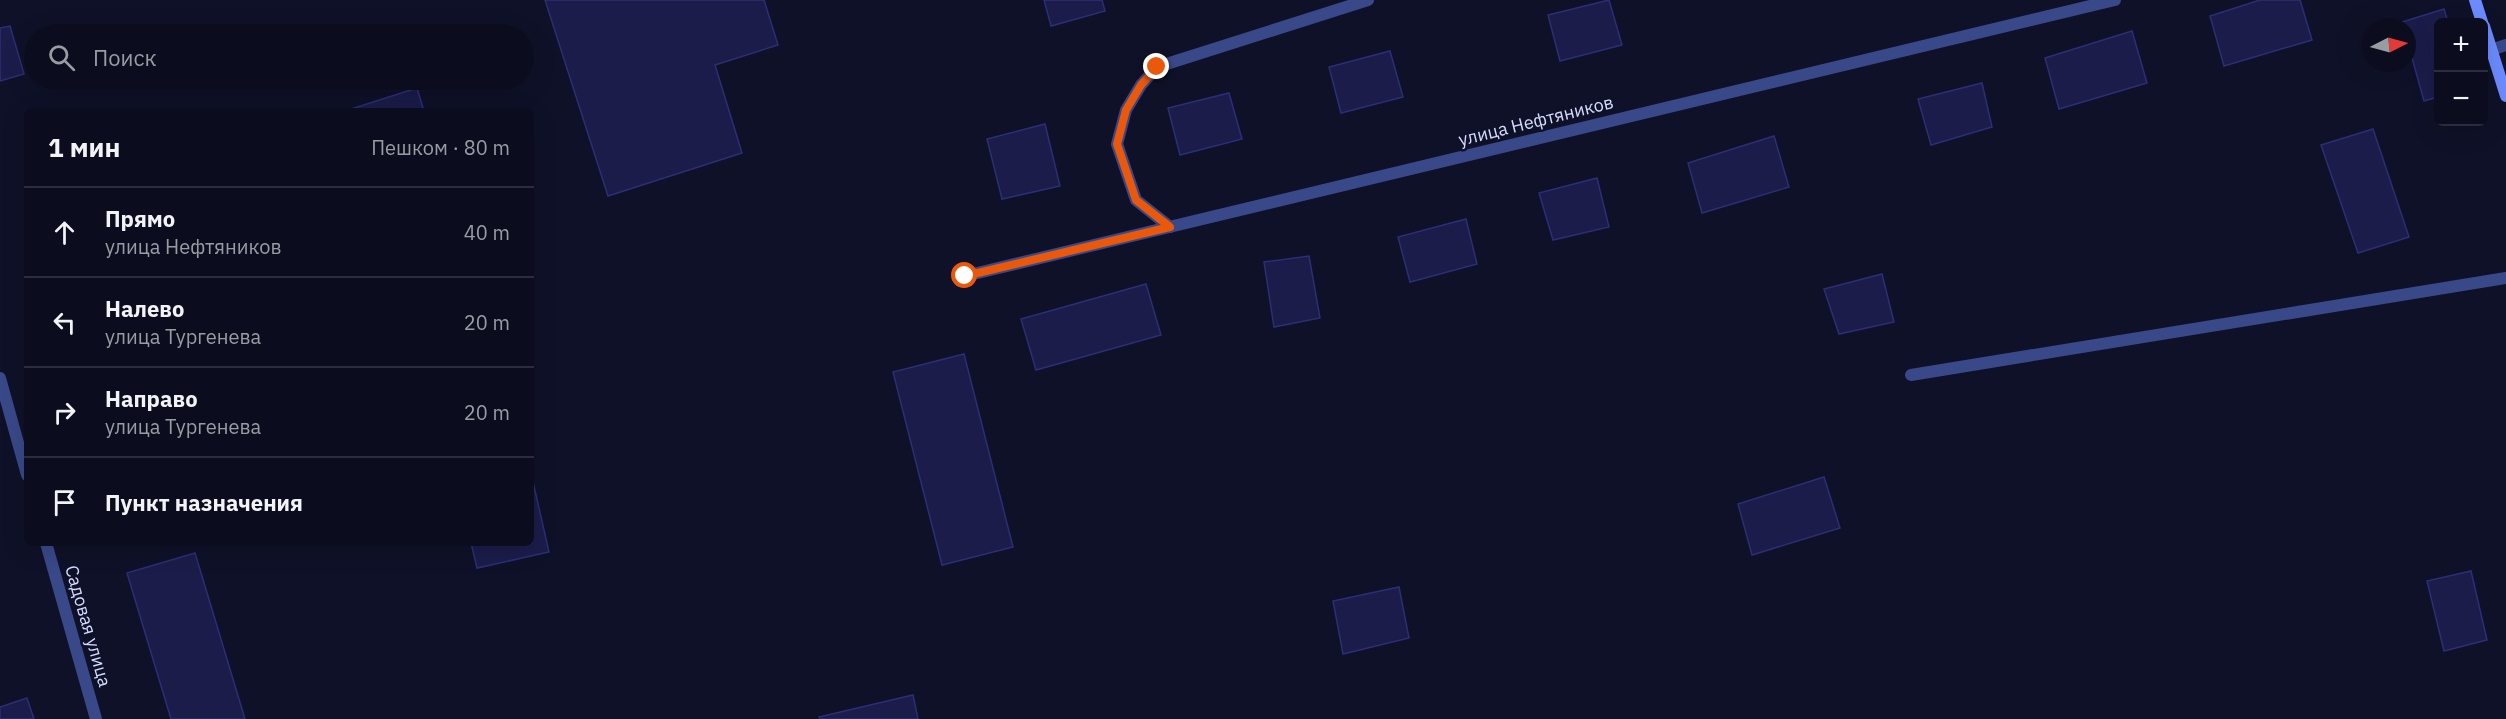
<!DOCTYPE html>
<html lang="ru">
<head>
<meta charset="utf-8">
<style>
	:root { --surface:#0b0d1e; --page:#191b2b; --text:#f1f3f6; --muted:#9a9ca4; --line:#2b2d3c }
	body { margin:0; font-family:"IBM Plex Sans",sans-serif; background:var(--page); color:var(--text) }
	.controls { position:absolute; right:18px; top:18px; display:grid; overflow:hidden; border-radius:9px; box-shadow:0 6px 24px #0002 }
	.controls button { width:54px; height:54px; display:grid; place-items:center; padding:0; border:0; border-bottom:2px solid var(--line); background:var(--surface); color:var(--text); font:30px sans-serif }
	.compass { position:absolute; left:2362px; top:18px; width:54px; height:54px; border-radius:50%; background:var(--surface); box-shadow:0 6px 24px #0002; rotate:84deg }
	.stop { position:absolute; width:18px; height:18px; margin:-14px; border:4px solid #ea580c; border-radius:50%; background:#fff }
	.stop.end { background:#ea580c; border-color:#fff; box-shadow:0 2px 6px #0008 }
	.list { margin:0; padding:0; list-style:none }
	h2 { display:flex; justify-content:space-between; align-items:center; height:78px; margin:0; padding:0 24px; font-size:26px }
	h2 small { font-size:20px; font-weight:400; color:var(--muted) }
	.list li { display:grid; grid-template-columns:39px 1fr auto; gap:18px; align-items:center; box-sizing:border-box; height:90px; padding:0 24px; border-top:2px solid var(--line) }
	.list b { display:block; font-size:22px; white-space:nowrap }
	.list p { margin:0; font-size:20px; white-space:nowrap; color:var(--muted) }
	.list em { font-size:20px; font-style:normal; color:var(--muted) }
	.icon { flex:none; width:33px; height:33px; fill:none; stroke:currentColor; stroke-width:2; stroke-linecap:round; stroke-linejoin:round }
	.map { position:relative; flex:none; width:2506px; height:719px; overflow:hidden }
	.search { position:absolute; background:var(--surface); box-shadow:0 6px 24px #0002; left:24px; top:24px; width:510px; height:66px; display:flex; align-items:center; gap:15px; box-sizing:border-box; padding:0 21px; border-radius:33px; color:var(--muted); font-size:22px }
	.panel { position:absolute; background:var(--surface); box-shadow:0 6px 24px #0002; left:24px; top:108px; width:510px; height:438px; border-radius:9px }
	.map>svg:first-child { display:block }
</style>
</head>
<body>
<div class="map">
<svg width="2506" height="719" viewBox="0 0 2506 719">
	<rect width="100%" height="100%" fill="#0f1128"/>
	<g fill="#1b1c49" stroke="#2c2e76" stroke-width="1.5">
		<path d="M545,0H764L778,45L715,65L742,153L608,196Z"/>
		<path d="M1044,0H1102L1105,11L1051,26Z"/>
		<path d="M1609,0L1622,45L1560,61L1548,15Z"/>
		<path d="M2260,0H2300L2312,40L2224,66L2210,16Z"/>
		<path d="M2444,9L2448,22H2438V97L2424,101L2407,40V27H2403L2402,22Z"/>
		<path d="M10,26L24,74L0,81V28Z"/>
		<path d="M2132,31L2147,83L2059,109L2045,58Z"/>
		<path d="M1390,51L1403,97L1341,113L1329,67Z"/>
		<path d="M1982,83L1992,127L1931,145L1918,99Z"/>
		<path d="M417,88L424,111H345Z"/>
		<path d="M1229,93L1242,139L1180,155L1168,108Z"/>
		<path d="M1045,124L1060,186L1002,199L987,139Z"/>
		<path d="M2373,129L2409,237L2358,253L2321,145Z"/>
		<path d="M1774,136L1789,187L1702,213L1688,163Z"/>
		<path d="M1597,178L1609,227L1553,240L1539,193Z"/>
		<path d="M1466,219L1477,264L1410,282L1398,237Z"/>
		<path d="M1309,256L1320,318L1274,327L1264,262Z"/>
		<path d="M1882,274L1894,322L1839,334L1824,289Z"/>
		<path d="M1146,284L1161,335L1036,370L1021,319Z"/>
		<path d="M964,354L1013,547L942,565L893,372Z"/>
		<path d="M531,473L549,552L477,568L471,543H531Z"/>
		<path d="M1824,477L1840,528L1752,555L1738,504Z"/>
		<path d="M195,553L245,719H171L127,573Z"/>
		<path d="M2471,571L2487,640L2444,651L2427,581Z"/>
		<path d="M1399,587L1409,638L1343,654L1333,601Z"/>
		<path d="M913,695L918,719H820L819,717Z"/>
		<path d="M27,698L34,719H0V707Z"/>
	</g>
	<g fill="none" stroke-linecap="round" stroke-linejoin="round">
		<g stroke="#394888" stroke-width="12">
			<path d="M2491,50L2506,45"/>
			<path d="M1170,227L1136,200L1117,144L1126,110L1141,85L1157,67L1368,0"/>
			<path d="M965,276L2115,0"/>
			<path d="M1911,375L2506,278"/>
			<path d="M0,378L27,475"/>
			<path d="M46,543L96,719"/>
		</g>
		<g stroke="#6d8bff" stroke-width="12">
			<path d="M2475,0L2482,22"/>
			<path d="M2484,26L2506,96"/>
		</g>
	</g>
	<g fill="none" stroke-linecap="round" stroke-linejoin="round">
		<path stroke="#ea580c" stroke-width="8" d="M965,276L1170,227L1136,200L1117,144L1126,110L1141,85L1157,67"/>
	</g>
	<g text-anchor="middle" stroke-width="5" stroke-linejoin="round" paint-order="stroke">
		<g font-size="18" fill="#d6dbff" stroke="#0f1128">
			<text transform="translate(1536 121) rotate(-14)" y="6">улица Нефтяников</text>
			<text transform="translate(88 626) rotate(74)" y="6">Садовая улица</text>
		</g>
	</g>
</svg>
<div class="controls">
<button>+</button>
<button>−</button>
</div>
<svg class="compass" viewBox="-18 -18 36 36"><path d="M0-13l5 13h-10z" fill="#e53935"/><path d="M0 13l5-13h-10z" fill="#9a9ca4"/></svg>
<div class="stop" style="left:965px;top:276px"></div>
<div class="stop end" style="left:1157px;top:67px"></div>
<div class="search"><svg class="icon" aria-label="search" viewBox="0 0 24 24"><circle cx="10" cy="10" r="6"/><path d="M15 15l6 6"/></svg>Поиск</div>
<section class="panel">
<h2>1 мин<small>Пешком · 80 m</small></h2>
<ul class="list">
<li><svg class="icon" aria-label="ahead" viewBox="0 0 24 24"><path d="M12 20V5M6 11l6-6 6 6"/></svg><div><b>Прямо</b><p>улица Нефтяников</p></div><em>40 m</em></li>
<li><svg class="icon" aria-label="left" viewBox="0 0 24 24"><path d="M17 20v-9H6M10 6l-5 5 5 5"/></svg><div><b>Налево</b><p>улица Тургенева</p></div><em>20 m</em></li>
<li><svg class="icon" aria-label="right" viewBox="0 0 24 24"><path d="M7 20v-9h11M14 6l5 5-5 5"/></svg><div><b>Направо</b><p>улица Тургенева</p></div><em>20 m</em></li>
<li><svg class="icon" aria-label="arrive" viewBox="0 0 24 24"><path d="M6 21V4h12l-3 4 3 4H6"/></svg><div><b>Пункт назначения</b></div></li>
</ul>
</section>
</div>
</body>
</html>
